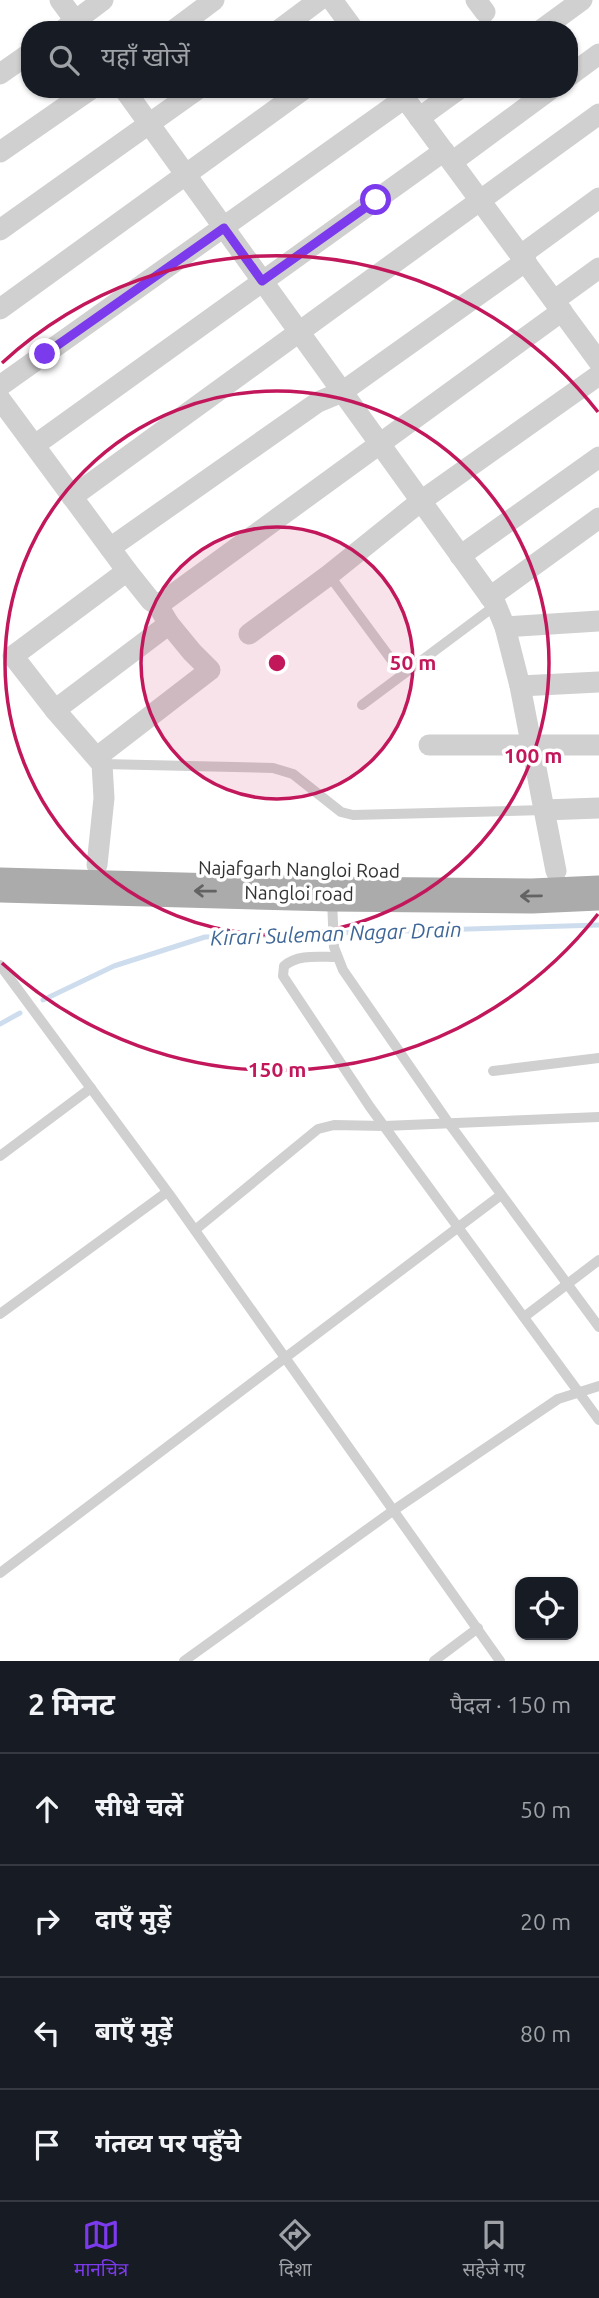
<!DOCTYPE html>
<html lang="hi">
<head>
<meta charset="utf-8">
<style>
	:root { --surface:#171b24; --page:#20242c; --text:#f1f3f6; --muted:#9ea1a6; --line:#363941; --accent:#7c3aed }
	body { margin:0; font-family:Ubuntu,"Noto Sans Devanagari",sans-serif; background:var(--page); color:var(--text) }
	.controls { position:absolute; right:21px; bottom:21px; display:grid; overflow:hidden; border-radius:14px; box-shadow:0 2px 5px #0004 }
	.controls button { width:63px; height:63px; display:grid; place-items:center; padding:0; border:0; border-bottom:2px solid var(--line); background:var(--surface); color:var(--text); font:35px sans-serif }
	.stop { position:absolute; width:21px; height:21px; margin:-16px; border:5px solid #7c3aed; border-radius:50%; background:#fff }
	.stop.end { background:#7c3aed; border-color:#fff; box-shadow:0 2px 7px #0008 }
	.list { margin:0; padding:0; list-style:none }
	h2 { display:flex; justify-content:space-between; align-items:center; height:91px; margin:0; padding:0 28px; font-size:30px }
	h2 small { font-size:23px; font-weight:400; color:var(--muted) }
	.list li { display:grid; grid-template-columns:46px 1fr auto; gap:21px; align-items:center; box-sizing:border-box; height:112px; padding:0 28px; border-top:2px solid var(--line) }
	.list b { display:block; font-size:26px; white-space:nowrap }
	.list em { font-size:23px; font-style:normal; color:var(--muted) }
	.icon { flex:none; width:38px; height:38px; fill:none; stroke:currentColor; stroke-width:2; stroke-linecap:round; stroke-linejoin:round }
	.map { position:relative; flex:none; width:599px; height:1661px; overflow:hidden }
	.search { position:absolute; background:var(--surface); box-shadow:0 2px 5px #0004; left:21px; right:21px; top:21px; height:77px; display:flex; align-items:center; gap:18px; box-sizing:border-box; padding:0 24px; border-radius:28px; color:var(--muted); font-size:26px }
	.sheet { height:539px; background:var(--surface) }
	nav { display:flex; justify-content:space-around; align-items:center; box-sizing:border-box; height:98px; border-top:2px solid var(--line); background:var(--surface); font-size:19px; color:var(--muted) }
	nav a { display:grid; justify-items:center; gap:4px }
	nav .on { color:var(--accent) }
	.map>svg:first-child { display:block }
</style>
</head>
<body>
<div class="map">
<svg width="599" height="1661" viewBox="0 0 599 1661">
	<rect width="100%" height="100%" fill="#fff"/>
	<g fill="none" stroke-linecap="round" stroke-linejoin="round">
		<g stroke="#ceddee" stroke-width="5">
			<path d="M43,1000L114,966L205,937L599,925"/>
			<path d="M0,1024L20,1013"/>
		</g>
		<g stroke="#d0d0d0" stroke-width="10">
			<path d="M329,575L402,674"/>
			<path d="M362,705L496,605"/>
			<path d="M102,764L273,768L293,774L341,812L353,815L544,810"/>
			<path d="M332,900L334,947L343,970L448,1122L599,1327"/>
			<path d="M336,957C318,957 298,954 284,966L283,976L370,1107L599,1420"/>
			<path d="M0,965L172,1198L500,1661"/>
			<path d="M493,1071L599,1058"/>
			<path d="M0,1156L91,1088"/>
			<path d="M195,1230L318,1129L334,1125L384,1126L599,1117"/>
			<path d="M0,1314L167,1192"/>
			<path d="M524,1317L599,1260"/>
			<path d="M0,1573L501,1195"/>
			<path d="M184,1661L394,1510L558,1399L599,1386"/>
			<path d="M434,1661L478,1628"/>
		</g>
		<g stroke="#d0d0d0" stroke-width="21">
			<path d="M60,0L82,30"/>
			<path d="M332,0L354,30"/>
			<path d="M476,0L485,12"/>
			<path d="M63,30L103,0"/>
			<path d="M174,30L214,0"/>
			<path d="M279,30L319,0"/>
			<path d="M541,30L582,0"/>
			<path d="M0,74L30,53"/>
			<path d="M569,76L599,54"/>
			<path d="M124,89L496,605L505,627L520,686L556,871"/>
			<path d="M398,89L599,362"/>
			<path d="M419,118L459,89"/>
			<path d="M0,152L91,89"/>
			<path d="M452,162L551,89"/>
			<path d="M0,230L198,89"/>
			<path d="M521,255L599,198"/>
			<path d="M555,300L599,268"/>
			<path d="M0,309L304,89"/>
			<path d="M0,386L405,98"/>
			<path d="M0,399L127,571L151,601L157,604L169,624L192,652L210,670L97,757"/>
			<path d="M35,445L444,151"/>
			<path d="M72,497L599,114"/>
			<path d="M110,548L318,402L342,392L526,261"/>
			<path d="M460,556L599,457"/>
			<path d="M490,597L599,518"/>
			<path d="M157,604L164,601L562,311"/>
			<path d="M505,627L599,621"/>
			<path d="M249,634L329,575L421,501L599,375"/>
			<path d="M520,686L599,682"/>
			<path d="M55,710L13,656L127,571"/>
			<path d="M429,745H599"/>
			<path d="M544,810L599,808"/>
			<path d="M97,865L104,798L102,764L55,710L169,624"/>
		</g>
		<path stroke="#ababab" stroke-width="35" d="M0,885L332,894L532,896L599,893"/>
	</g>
	<defs><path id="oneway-shaft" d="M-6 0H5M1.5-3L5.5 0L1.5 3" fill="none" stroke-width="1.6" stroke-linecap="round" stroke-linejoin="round" transform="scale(1.75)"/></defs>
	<g stroke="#636363">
		<use href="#oneway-shaft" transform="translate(205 891) rotate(-179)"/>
		<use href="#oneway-shaft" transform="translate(531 896) rotate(179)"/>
	</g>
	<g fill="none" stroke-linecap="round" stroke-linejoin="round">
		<path stroke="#7c3aed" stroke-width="9" d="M45,354L224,228L262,281L376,200"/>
	</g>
	<circle cx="277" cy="663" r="136" fill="#c2185b" fill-opacity=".12"/>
	<g fill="none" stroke="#c2185b" stroke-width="3.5">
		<circle cx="277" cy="663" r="136"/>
		<circle cx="277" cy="663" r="272"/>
		<path d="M598 914A407 407 0 0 1 2 963M2 363A407 407 0 0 1 598 412"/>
	</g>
	<g text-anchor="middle" stroke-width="7" stroke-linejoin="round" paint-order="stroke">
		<g font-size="19" fill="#333" stroke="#fff">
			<text transform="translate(299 869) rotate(1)" y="7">Najafgarh Nangloi Road</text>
			<text transform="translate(299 893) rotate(1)" y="7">Nangloi road</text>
		</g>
		<g font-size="21" font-style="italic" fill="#3e6797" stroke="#fff">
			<text transform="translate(336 934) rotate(-2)" y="7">Kirari Suleman Nagar Drain</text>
		</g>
	</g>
	<circle cx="277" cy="663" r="10" fill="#c2185b" stroke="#fff" stroke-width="3.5"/>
	<g font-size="21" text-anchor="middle" font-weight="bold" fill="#c2185b" stroke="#fff" stroke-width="7" stroke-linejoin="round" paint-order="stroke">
		<text x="413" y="670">50 m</text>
		<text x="533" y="763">100 m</text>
		<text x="277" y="1077">150 m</text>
	</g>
</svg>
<div class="controls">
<button><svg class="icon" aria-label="locate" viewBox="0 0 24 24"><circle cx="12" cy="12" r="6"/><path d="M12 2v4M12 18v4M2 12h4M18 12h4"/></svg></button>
</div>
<div class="stop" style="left:376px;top:200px"></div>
<div class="stop end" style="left:45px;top:354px"></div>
<div class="search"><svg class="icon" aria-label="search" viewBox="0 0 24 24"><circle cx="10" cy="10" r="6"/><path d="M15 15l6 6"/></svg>यहाँ खोजें</div>
</div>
<section class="sheet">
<h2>2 मिनट<small>पैदल · 150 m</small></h2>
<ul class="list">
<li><svg class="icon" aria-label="ahead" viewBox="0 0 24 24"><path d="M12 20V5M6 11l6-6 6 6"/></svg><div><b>सीधे चलें</b></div><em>50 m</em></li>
<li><svg class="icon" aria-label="right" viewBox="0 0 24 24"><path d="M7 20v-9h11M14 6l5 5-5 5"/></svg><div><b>दाएँ मुड़ें</b></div><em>20 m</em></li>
<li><svg class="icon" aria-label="left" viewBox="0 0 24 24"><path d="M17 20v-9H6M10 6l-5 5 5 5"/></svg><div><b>बाएँ मुड़ें</b></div><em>80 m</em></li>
<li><svg class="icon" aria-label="arrive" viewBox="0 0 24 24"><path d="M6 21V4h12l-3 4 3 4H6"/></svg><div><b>गंतव्य पर पहुँचे</b></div></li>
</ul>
</section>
<nav>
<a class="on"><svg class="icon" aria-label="map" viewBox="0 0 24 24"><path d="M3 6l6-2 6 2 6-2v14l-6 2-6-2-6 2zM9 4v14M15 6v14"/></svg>मानचित्र</a>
<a><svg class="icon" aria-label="directions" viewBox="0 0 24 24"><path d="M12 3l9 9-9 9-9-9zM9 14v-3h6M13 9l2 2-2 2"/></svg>दिशा</a>
<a><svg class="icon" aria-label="saved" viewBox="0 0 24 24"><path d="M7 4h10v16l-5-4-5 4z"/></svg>सहेजे गए</a>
</nav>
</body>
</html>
